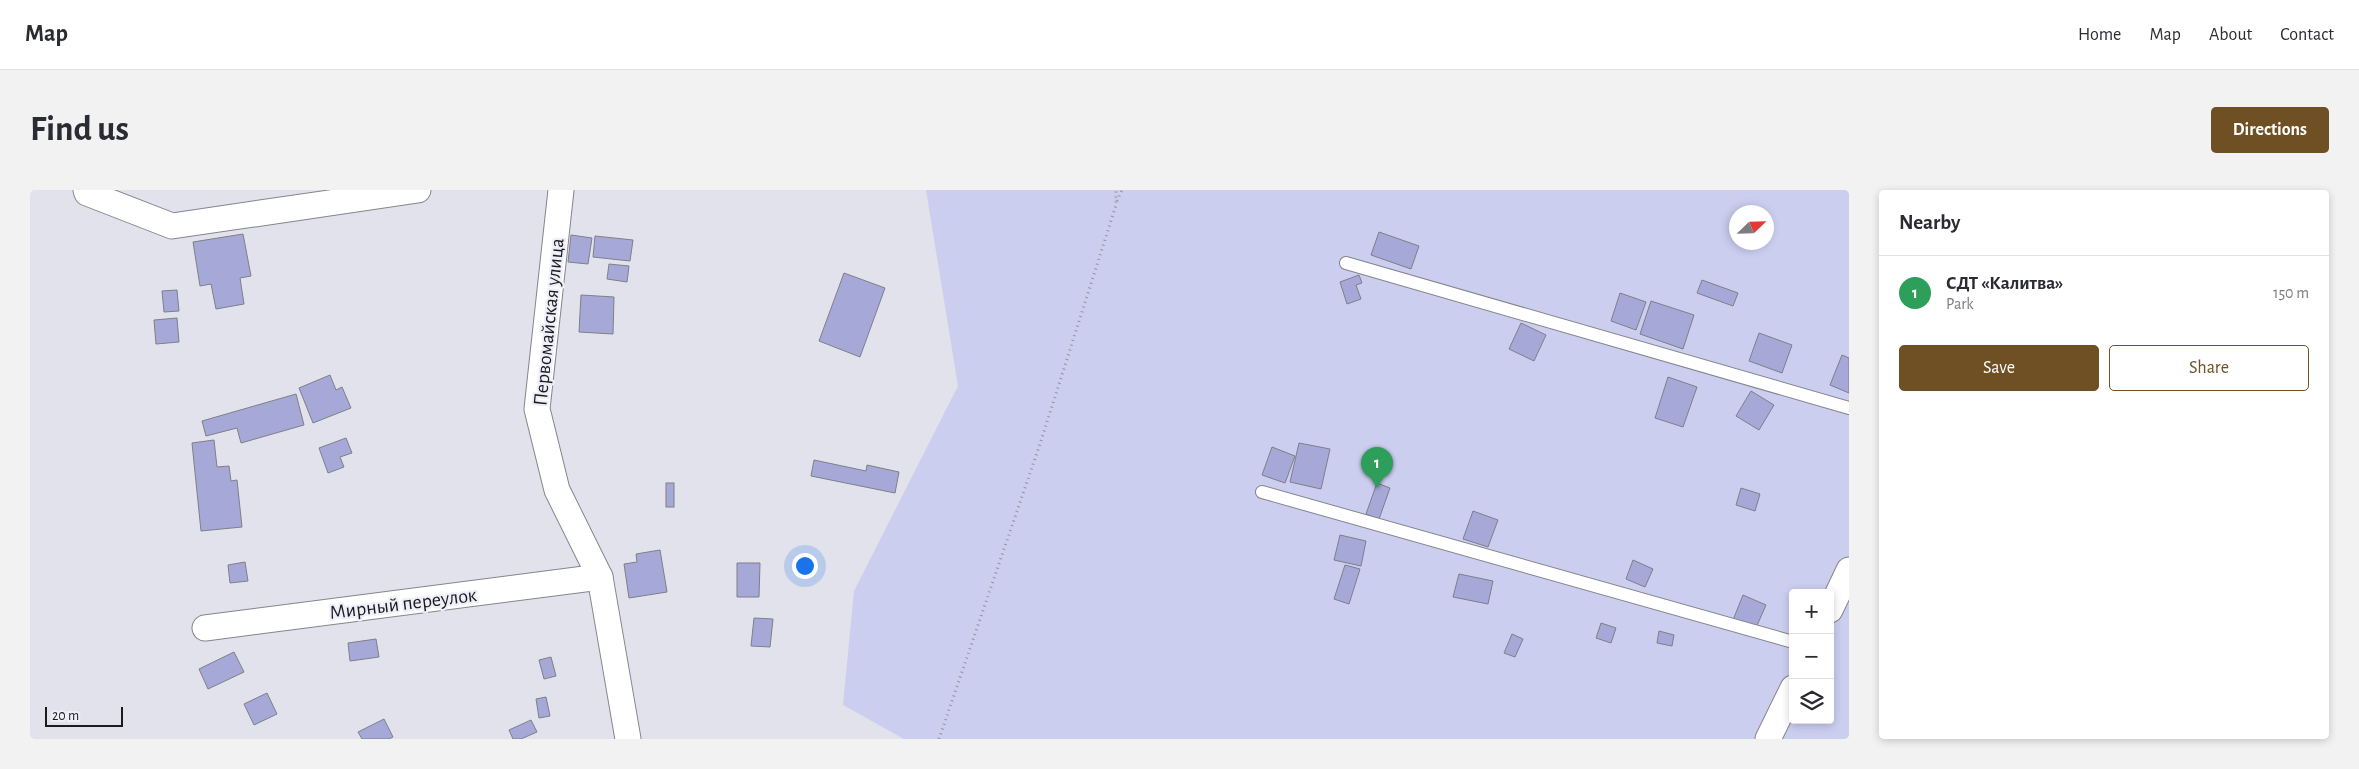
<!DOCTYPE html>
<html lang="en">
<head>
<meta charset="utf-8">
<style>
	:root { --surface:#fff; --page:#f2f2f3; --text:#2b2b33; --muted:#7c7c81; --line:#e1e1e2; --accent:#6f5025 }
	body { margin:0; font-family:"Alegreya Sans",sans-serif; background:var(--page); color:var(--text) }
	.controls { position:absolute; right:15px; bottom:15px; display:grid; overflow:hidden; border-radius:5px; box-shadow:0 2px 8px #0003 }
	.controls button { width:45px; height:45px; display:grid; place-items:center; padding:0; border:0; border-bottom:1px solid var(--line); background:var(--surface); color:var(--text); font:25px sans-serif }
	.compass { position:absolute; left:1699px; top:15px; width:45px; height:45px; border-radius:50%; background:var(--surface); box-shadow:0 2px 8px #0003; rotate:67deg }
	.scale { position:absolute; left:15px; bottom:12px; width:78px; box-sizing:border-box; padding-left:5px; border:2px solid #1b1b1e; border-top:0; font-size:14px; line-height:18px; white-space:nowrap; color:#1b1b1e; -webkit-text-stroke:4px #eeeff9; paint-order:stroke }
	.you { position:absolute; left:774px; top:375px; width:18px; height:18px; margin:-12px; border:4px solid #fff; border-radius:50%; background:#1a73e8; box-shadow:0 0 0 8px #1a73e833 }
	.badge { display:grid; place-items:center; width:32px; height:32px; border-radius:50%; background:var(--accent); color:#fff; font-size:16px; font-weight:700 }
	.pin { position:absolute; translate:-50% -41px; filter:drop-shadow(0 1px 2px #0008) }
	.pin::after { content:''; position:absolute; top:26px; width:18px; height:15px; background:inherit; clip-path:polygon(0 0,100% 0,50% 100%) }
	.list { margin:0; padding:0; list-style:none }
	h2 { display:flex; justify-content:space-between; align-items:center; height:65px; margin:0; padding:0 20px; font-size:21px }
	h2 small { font-size:16px; font-weight:400; color:var(--muted) }
	.list li { display:grid; grid-template-columns:32px 1fr auto; gap:15px; align-items:center; box-sizing:border-box; height:75px; padding:0 20px; border-top:1px solid var(--line) }
	.list b { display:block; font-size:19px; white-space:nowrap }
	.list p { margin:0; font-size:16px; white-space:nowrap; color:var(--muted) }
	.list em { font-size:16px; font-style:normal; color:var(--muted) }
	.actions { display:flex; gap:10px; padding:15px 20px }
	.actions a { flex:1; padding:11px 0; border:1px solid var(--accent); border-radius:5px; text-align:center; font-size:18px; color:var(--accent) }
	.actions .main { background:var(--accent); color:#fff }
	.icon { flex:none; width:28px; height:28px; fill:none; stroke:currentColor; stroke-width:2; stroke-linecap:round; stroke-linejoin:round }
	.map { position:relative; flex:none; width:1819px; height:549px; overflow:hidden; border-radius:5px }
	header { display:flex; align-items:center; gap:30px; box-sizing:border-box; height:70px; padding:0 25px; background:var(--surface); border-bottom:1px solid var(--line) }
	header strong { font-size:24px }
	nav { display:flex; gap:28px; margin-inline-start:auto; font-size:18px }
	.intro { display:flex; align-items:center; justify-content:space-between; box-sizing:border-box; height:120px; padding:0 30px }
	h1 { margin:0; font-size:35px }
	.button { padding:12px 22px; border-radius:5px; background:var(--accent); color:#fff; font-size:18px; font-weight:700 }
	main { display:flex; gap:30px; padding:0 30px }
	aside { flex:1; background:var(--surface); border-radius:5px; box-shadow:0 2px 8px #0003 }
	.map>svg:first-child { display:block }
</style>
</head>
<body>
<header>
<strong>Map</strong>
<nav><a>Home</a><a>Map</a><a>About</a><a>Contact</a></nav>
</header>
<div class="intro"><h1>Find us</h1><a class="button">Directions</a></div>
<main>
<div class="map">
<svg width="1819" height="549" viewBox="0 0 1819 549">
	<rect width="100%" height="100%" fill="#e1e2ec"/>
	<path fill="#cbceef" fill-rule="evenodd" d="M896,0H1819V549H874L813,515L824,401L928,196ZM1706,22H1736V52H1706ZM1763,403H1800V530H1763Z"/>
	<g fill="#a6a9d7" stroke="#7e7f87">
		<path d="M1349,42L1389,56L1381,79L1341,65Z"/>
		<path d="M213,44L221,86L210,88L214,114L186,119L181,94L170,96L163,52Z"/>
		<path d="M541,45L562,48L558,74L538,72Z"/>
		<path d="M565,46L603,50L600,71L563,67Z"/>
		<path d="M579,74L599,76L597,92L577,89Z"/>
		<path d="M814,83L855,98L830,167L789,151Z"/>
		<path d="M1329,85L1332,93L1326,95L1331,109L1317,114L1310,92Z"/>
		<path d="M1672,90L1708,103L1703,116L1667,103Z"/>
		<path d="M147,100L149,121L134,122L132,101Z"/>
		<path d="M1590,103L1616,112L1606,140L1581,131Z"/>
		<path d="M551,105L584,107L583,144L549,142Z"/>
		<path d="M1621,111L1664,125L1653,159L1610,144Z"/>
		<path d="M147,128L149,152L126,154L124,130Z"/>
		<path d="M1491,133L1516,145L1504,171L1479,159Z"/>
		<path d="M1729,143L1762,155L1752,183L1719,171Z"/>
		<path d="M1812,165L1819,168V203L1800,195Z"/>
		<path d="M300,185L306,200L312,197L321,218L283,233L269,198Z"/>
		<path d="M1638,187L1667,197L1653,237L1625,228Z"/>
		<path d="M1721,201L1744,215L1729,240L1706,226Z"/>
		<path d="M266,204L274,235L211,253L207,238L176,246L172,231Z"/>
		<path d="M316,248L322,263L310,267L314,277L298,283L289,258Z"/>
		<path d="M184,250L187,277L199,276L201,291L207,290L212,337L171,341L162,253Z"/>
		<path d="M1269,253L1300,259L1291,299L1260,292Z"/>
		<path d="M1242,257L1265,266L1255,293L1232,285Z"/>
		<path d="M784,270L836,281L837,275L869,282L865,303L781,286Z"/>
		<rect x="636" y="293" width="8" height="24"/>
		<path d="M1347,293L1360,298L1349,329L1336,324Z"/>
		<path d="M1711,298L1730,304L1725,321L1706,315Z"/>
		<path d="M1443,321L1468,330L1458,357L1433,349Z"/>
		<path d="M1310,345L1336,351L1331,376L1304,370Z"/>
		<path d="M630,360L637,402L599,408L594,374L607,372L606,364Z"/>
		<path d="M1603,370L1623,379L1615,397L1596,389Z"/>
		<path d="M215,372L218,391L200,393L198,375Z"/>
		<path d="M707,373H730L729,407H707Z"/>
		<path d="M1315,375L1330,379L1319,414L1304,409Z"/>
		<path d="M1429,384L1463,391L1458,414L1423,407Z"/>
		<path d="M1713,405L1736,415L1725,440L1703,430Z"/>
		<path d="M724,428L743,429L740,457L721,456Z"/>
		<path d="M1571,433L1586,438L1581,453L1566,448Z"/>
		<path d="M1629,441L1644,445L1642,456L1627,453Z"/>
		<path d="M1482,444L1493,449L1485,467L1474,463Z"/>
		<path d="M346,449L349,467L320,471L318,453Z"/>
		<path d="M204,462L214,482L178,499L169,479Z"/>
		<path d="M521,467L526,486L514,489L509,470Z"/>
		<path d="M237,503L247,524L224,535L214,514Z"/>
		<path d="M516,507L520,526L509,528L506,509Z"/>
		<path d="M354,529L363,547L359,549H332L328,542Z"/>
		<path d="M501,530L507,542L491,549H483L479,540Z"/>
	</g>
	<g fill="none" stroke-linecap="round" stroke-linejoin="round">
		<defs>
			<g id="service">
				<path d="M1316,73L1819,218"/>
				<path d="M1232,302L1763,452"/>
			</g>
			<g id="minor">
				<path d="M56,0L57,3L142,36L388,0"/>
				<path d="M531,0L507,219L527,300L570,387L598,549"/>
				<path d="M1800,420L1819,380"/>
				<path d="M175,438L570,387"/>
				<path d="M1738,549L1763,498"/>
			</g>
		</defs>
		<use href="#service" stroke="#84858d" stroke-width="14"/>
		<use href="#minor" stroke="#84858d" stroke-width="27"/>
		<g stroke="#93949b" stroke-width="3" stroke-dasharray="1 4" stroke-linecap="butt">
			<path d="M1087,11L1092,0"/>
			<path d="M909,549L1010,254L1086,15V0"/>
		</g>
		<use href="#service" stroke="#fff" stroke-width="12"/>
		<use href="#minor" stroke="#fff" stroke-width="25"/>
	</g>
	<g text-anchor="middle" stroke-width="4.5" stroke-linejoin="round" paint-order="stroke">
		<g font-size="20" fill="#1b1b1e" stroke="#eeeff9">
			<text transform="translate(518 132) rotate(-84)" y="7">Первомайская улица</text>
			<text transform="translate(373 413) rotate(-7)" y="7">Мирный переулок</text>
		</g>
	</g>
</svg>
<div class="controls">
<button>+</button>
<button>−</button>
<button><svg class="icon" aria-label="layers" viewBox="0 0 24 24"><path d="M12 4l9 5-9 5-9-5zM3 14l9 5 9-5"/></svg></button>
</div>
<svg class="compass" viewBox="-18 -18 36 36"><path d="M0-13l5 13h-10z" fill="#e53935"/><path d="M0 13l5-13h-10z" fill="#7c7c81"/></svg>
<div class="scale">20 m</div>
<div class="you"></div>
<div class="pin badge" style="left:1347px;top:298px;background:#2e9e5b">1</div>
</div>
<aside>
<h2>Nearby<small></small></h2>
<ul class="list">
<li><span class="badge" style="background:#2e9e5b">1</span><div><b>СДТ «Калитва»</b><p>Park</p></div><em>150 m</em></li>
</ul>
<div class="actions"><a class="main">Save</a><a>Share</a></div>
</aside>
</main>
</body>
</html>
